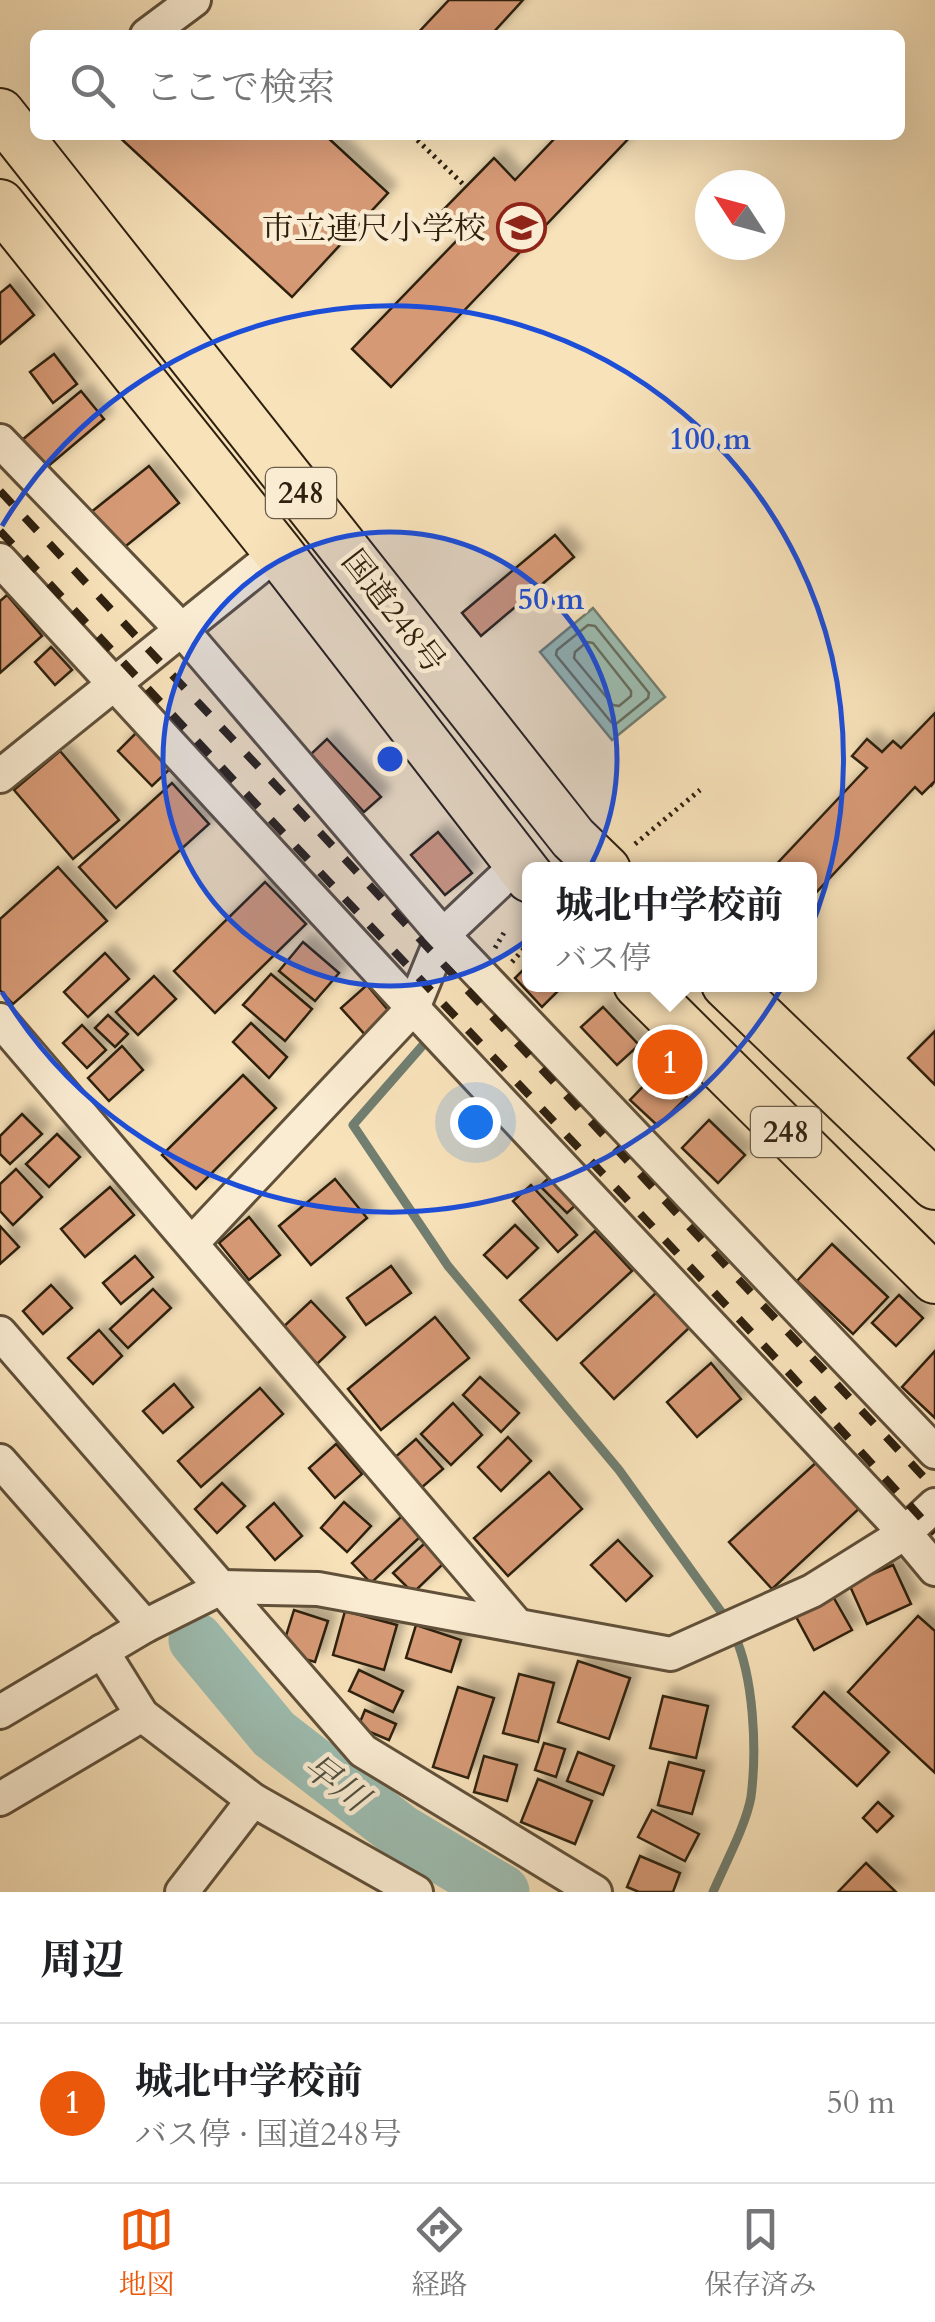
<!DOCTYPE html>
<html lang="ja">
<head>
<meta charset="utf-8">
<style>
	:root { --surface:#fff; --page:#f2f2f2; --text:#202124; --muted:#757577; --line:#e0e0e0; --accent:#ea580c }
	body { margin:0; font-family:Cardo,"Noto Serif JP",serif; background:var(--page); color:var(--text) }
	.compass { position:absolute; left:695px; top:170px; width:90px; height:90px; border-radius:50%; background:var(--surface); box-shadow:0 10px 40px #0002; rotate:306deg }
	.you { position:absolute; left:475px; top:1122px; width:35px; height:35px; margin:-25px; border:8px solid #fff; border-radius:50%; background:#1a73e8; box-shadow:0 0 0 15px #1a73e833 }
	.badge { display:grid; place-items:center; width:65px; height:65px; border-radius:50%; background:var(--accent); color:#fff; font-size:32px; font-weight:700 }
	.pin { position:absolute; translate:-50% -50%; border:5px solid #fff; box-shadow:0 2px 10px #0006 }
	.popup { position:absolute; left:522px; top:862px; width:295px; height:130px; box-sizing:border-box; display:grid; place-content:center; border-radius:15px; background:var(--surface); filter:drop-shadow(0 2px 8px #0005); font-size:32px; white-space:nowrap; color:var(--muted) }
	.popup b { font-size:38px; color:var(--text) }
	.popup::after { content:''; position:absolute; left:50%; top:100%; margin-left:-20px; border:20px solid transparent; border-top-color:var(--surface) }
	.list { margin:0; padding:0; list-style:none }
	h2 { display:flex; justify-content:space-between; align-items:center; height:130px; margin:0; padding:0 40px; font-size:42px }
	h2 small { font-size:32px; font-weight:400; color:var(--muted) }
	.list li { display:grid; grid-template-columns:65px 1fr auto; gap:30px; align-items:center; box-sizing:border-box; height:160px; padding:0 40px; border-top:2px solid var(--line) }
	.list b { display:block; font-size:38px; white-space:nowrap }
	.list p { margin:0; font-size:32px; white-space:nowrap; color:var(--muted) }
	.list em { font-size:32px; font-style:normal; color:var(--muted) }
	.icon { flex:none; width:55px; height:55px; fill:none; stroke:currentColor; stroke-width:2; stroke-linecap:round; stroke-linejoin:round }
	.map { position:relative; flex:none; width:935px; height:1892px; overflow:hidden }
	.search { position:absolute; background:var(--surface); box-shadow:0 10px 40px #0002; left:30px; right:30px; top:30px; height:110px; display:flex; align-items:center; gap:25px; box-sizing:border-box; padding:0 35px; border-radius:15px; color:var(--muted); font-size:38px }
	.sheet { height:290px; background:var(--surface) }
	nav { display:flex; justify-content:space-around; align-items:center; box-sizing:border-box; height:140px; border-top:2px solid var(--line); background:var(--surface); font-size:28px; color:var(--muted) }
	nav a { display:grid; justify-items:center; gap:5px }
	nav .on { color:var(--accent) }
	.map>svg:first-child { display:block }
</style>
</head>
<body>
<div class="map">
<svg width="935" height="1892" viewBox="0 0 935 1892">
	<defs>
		<filter id="shadow"><feDropShadow dx="9" dy="-9" stdDeviation="5" flood-color="#0004"/></filter>
	</defs>
	<rect width="100%" height="100%" fill="#f8e2ba"/>
	<filter id="stains"><feTurbulence type="fractalNoise" baseFrequency=".002" numOctaves="4"/><feColorMatrix values="0 0 0 0 .2 0 0 0 0 .09 0 0 0 0 .02 0 0 0 .5 -.17"/></filter>
	<radialGradient id="worn" r=".72"><stop offset=".6" stop-color="#630" stop-opacity="0"/><stop offset="1" stop-color="#630" stop-opacity=".3"/></radialGradient>
	<path fill="#9dbdb1" stroke="#717e70" stroke-width="2.5" d="M593,608L665,697L612,740L540,652Z"/>
	<g fill="none" stroke-linecap="round" stroke-linejoin="round">
		<g stroke="#666e60" stroke-width="2.5">
			<path d="M588,625L595,626L649,693L648,698L616,724L611,722L556,655L557,650Z"/>
			<path d="M587,642L593,643L631,691V696L619,706L613,705L574,658L575,652Z"/>
		</g>
		<g stroke="#717e70" stroke-width="9">
			<path d="M423,1045L353,1125L448,1266L619,1470L727,1620"/>
			<path d="M713,1892C725,1864 746,1825 751,1797C757,1750 754,1677 734,1634"/>
		</g>
		<path stroke="#9dbdb1" stroke-width="55" d="M196,1640L274,1734L401,1832L502,1892"/>
	</g>
	<g fill="#d69974" stroke="#2e200f" stroke-width="2.5" filter="url(#shadow)">
		<path d="M449,0H523L491,35H416Z"/>
		<path d="M117,135H325L388,193L292,297Z"/>
		<path d="M558,135H632L391,387L352,349L464,233L443,210L494,158L515,180Z"/>
		<path d="M10,285L34,315L0,344V293Z"/>
		<path d="M54,354L77,384L53,403L30,372Z"/>
		<path d="M81,391L104,419L46,468L22,440Z"/>
		<path d="M149,466L179,503L121,550L90,513Z"/>
		<path d="M555,535L574,557L481,636L462,613Z"/>
		<path d="M7,595L42,636L0,673V601Z"/>
		<path d="M51,647L72,670L55,685L35,662Z"/>
		<path d="M935,713V781L922,794L915,787L810,899V870H771L867,768L852,756L867,739L882,752L893,741L901,748Z"/>
		<path d="M138,731L173,766L152,786L118,751Z"/>
		<path d="M327,739L381,797L364,812L311,754Z"/>
		<path d="M60,751L119,820L73,859L14,790Z"/>
		<path d="M172,783L209,824L116,908L79,867Z"/>
		<path d="M438,832L472,873L445,895L411,855Z"/>
		<path d="M58,867L107,921L13,1004L0,990V919Z"/>
		<path d="M265,882L306,924L215,1013L174,971Z"/>
		<path d="M303,942L339,973L315,1001L279,971Z"/>
		<path d="M105,953L129,979L88,1017L64,992Z"/>
		<path d="M530,963V984H565L542,1007L515,978Z"/>
		<path d="M271,974L312,1009L285,1041L243,1005Z"/>
		<path d="M154,976L176,999L138,1035L116,1012Z"/>
		<path d="M367,985L393,1016L368,1038L341,1008Z"/>
		<path d="M603,1007L639,1045L617,1065L581,1027Z"/>
		<path d="M108,1015L128,1034L115,1047L95,1028Z"/>
		<path d="M251,1023L287,1057L269,1078L233,1042Z"/>
		<path d="M82,1025L106,1050L87,1068L63,1043Z"/>
		<path d="M935,1031V1085L908,1058Z"/>
		<path d="M122,1046L143,1070L109,1101L88,1078Z"/>
		<path d="M659,1070L687,1097L658,1126L630,1100Z"/>
		<path d="M243,1075L276,1108L196,1189L162,1155Z"/>
		<path d="M22,1114L42,1134L10,1164L0,1154V1136Z"/>
		<path d="M709,1120L745,1155L718,1183L682,1148Z"/>
		<path d="M57,1134L80,1157L49,1187L26,1164Z"/>
		<path d="M16,1169L42,1197L13,1225L0,1211V1184Z"/>
		<path d="M552,1175L579,1202L567,1213L540,1186Z"/>
		<path d="M335,1179L367,1218L311,1265L279,1226Z"/>
		<path d="M531,1185L577,1235L558,1252L513,1201Z"/>
		<path d="M110,1187L134,1215L85,1257L61,1229Z"/>
		<path d="M249,1217L280,1255L249,1280L219,1243Z"/>
		<path d="M515,1225L538,1248L507,1278L484,1255Z"/>
		<path d="M0,1226L19,1247L0,1264Z"/>
		<path d="M595,1231L632,1271L557,1340L520,1300Z"/>
		<path d="M832,1244L888,1297L853,1334L797,1281Z"/>
		<path d="M135,1256L153,1277L121,1304L103,1283Z"/>
		<path d="M391,1266L411,1293L366,1325L347,1298Z"/>
		<path d="M51,1285L72,1308L43,1334L23,1311Z"/>
		<path d="M153,1289L171,1308L128,1348L110,1329Z"/>
		<path d="M657,1292L690,1327L614,1399L581,1363Z"/>
		<path d="M899,1295L923,1318L896,1346L872,1323Z"/>
		<path d="M311,1301L345,1337L315,1366L280,1330Z"/>
		<path d="M435,1317L469,1358L381,1430L348,1389Z"/>
		<path d="M99,1330L122,1356L93,1384L68,1358Z"/>
		<path d="M935,1351V1418L902,1387Z"/>
		<path d="M711,1363L741,1399L697,1437L667,1402Z"/>
		<path d="M480,1377L519,1413L501,1432L463,1395Z"/>
		<path d="M174,1384L193,1407L163,1433L143,1411Z"/>
		<path d="M260,1388L283,1414L201,1487L178,1461Z"/>
		<path d="M453,1403L482,1435L451,1465L421,1434Z"/>
		<path d="M508,1437L531,1461L501,1491L478,1467Z"/>
		<path d="M416,1439L443,1469L420,1489L393,1459Z"/>
		<path d="M336,1444L362,1474L335,1498L309,1468Z"/>
		<path d="M820,1459L863,1505L772,1589L729,1542Z"/>
		<path d="M549,1472L582,1509L508,1576L474,1538Z"/>
		<path d="M222,1483L245,1506L217,1533L195,1509Z"/>
		<path d="M344,1502L371,1526L347,1552L321,1528Z"/>
		<path d="M274,1503L302,1536L275,1560L247,1527Z"/>
		<path d="M402,1516L421,1536L371,1583L352,1563Z"/>
		<path d="M618,1540L652,1576L626,1601L591,1565Z"/>
		<path d="M426,1542L445,1562L413,1593L393,1573Z"/>
		<path d="M893,1565L911,1604L867,1624L849,1584Z"/>
		<path d="M831,1593L852,1630L814,1650L794,1613Z"/>
		<path d="M294,1610L328,1621L315,1662L281,1652Z"/>
		<path d="M345,1611L397,1625L384,1670L333,1655Z"/>
		<path d="M918,1616L935,1631V1773L848,1692Z"/>
		<path d="M416,1625L461,1640L451,1672L406,1658Z"/>
		<path d="M578,1661L630,1678L609,1739L558,1722Z"/>
		<path d="M359,1670L403,1691L393,1712L349,1691Z"/>
		<path d="M519,1674L554,1683L538,1742L503,1733Z"/>
		<path d="M458,1687L494,1698L468,1778L433,1767Z"/>
		<path d="M824,1692L889,1752L857,1786L793,1727Z"/>
		<path d="M663,1696L708,1706L696,1758L650,1748Z"/>
		<path d="M365,1710L396,1724L389,1740L358,1727Z"/>
		<path d="M544,1743L565,1749L556,1777L535,1770Z"/>
		<path d="M578,1752L614,1766L603,1795L567,1781Z"/>
		<path d="M484,1756L517,1765L507,1801L474,1792Z"/>
		<path d="M669,1762L704,1771L692,1814L658,1805Z"/>
		<path d="M538,1779L592,1801L575,1844L521,1822Z"/>
		<path d="M878,1802L893,1816L877,1832L863,1818Z"/>
		<path d="M652,1810L699,1834L685,1861L638,1837Z"/>
		<path d="M640,1856L680,1873L673,1892H639L627,1887Z"/>
		<path d="M866,1863L896,1892H838Z"/>
	</g>
	<g fill="none" stroke-linecap="round" stroke-linejoin="round">
		<defs>
			<g id="minor">
				<path d="M147,35L194,0"/>
				<path d="M0,441L182,630L443,935L935,1452"/>
				<path d="M0,560L413,1008L905,1533L935,1569"/>
				<path d="M0,776L278,552"/>
				<path d="M0,1020L517,1625"/>
				<path d="M192,1243L413,1008L443,935L517,865"/>
				<path d="M0,1333L363,1751L595,1892"/>
				<path d="M0,1461L145,1626"/>
				<path d="M102,1651L142,1715L253,1800L416,1892"/>
				<path d="M0,1712L145,1626L223,1587L318,1589L671,1654L812,1591L905,1533L935,1505"/>
				<path d="M0,1799L142,1715"/>
				<path d="M182,1892L253,1800"/>
			</g>
			<g id="highway">
				<path d="M0,113L573,838L606,870"/>
				<path d="M0,204L278,552L530,878"/>
				<path d="M638,984L935,1279"/>
				<path d="M726,984L935,1185"/>
			</g>
		</defs>
		<use href="#minor" stroke="#60503a" stroke-width="38"/>
		<use href="#highway" stroke="#2e200f" stroke-width="52"/>
		<g stroke="#2e200f" stroke-width="5" stroke-dasharray="2.5 5" stroke-linecap="butt">
			<path d="M412,135L466,187"/>
			<path d="M931,784L935,787"/>
			<path d="M635,844L700,790"/>
			<path d="M495,948L505,931"/>
			<path d="M512,962L530,942"/>
		</g>
		<use href="#minor" stroke="#faecd2" stroke-width="32"/>
		<use href="#highway" stroke="#f8e2ba" stroke-width="48"/>
		<g stroke="#2e200f" stroke-width="8" stroke-dasharray="18 18" stroke-linecap="butt">
			<path d="M0,491L935,1489"/>
			<path d="M0,531L769,1351L935,1533"/>
		</g>
	</g>
	<circle cx="390" cy="759" r="227" fill="#1d4ed8" fill-opacity=".12"/>
	<g fill="none" stroke="#1d4ed8" stroke-width="5">
		<circle cx="390" cy="759" r="227"/>
		<path d="M2 526A453 453 0 1 1 2 992"/>
	</g>
	<defs>
		<symbol id="school-ring" viewBox="-11 -11 22 22"><circle r="9.5" fill="#faecd2" stroke="#8f2418" stroke-width="1.5"/><path d="M0-5L7-2L0 1L-7-2ZM-4 1L0 2.5L4 1V4Q0 6-4 4Z" fill="#8f2418"/></symbol>
	</defs>
	<g fill-rule="evenodd">
		<use href="#school-ring" x="494" y="200" width="55" height="55"/>
	</g>
	<g text-anchor="middle" stroke-width="9" stroke-linejoin="round" paint-order="stroke">
		<g fill="#faecd2" stroke="#6b5d4a" stroke-width="2.5">
			<rect x="266" y="468" width="70" height="50" rx="8"/>
			<rect x="751" y="1107" width="70" height="50" rx="8"/>
		</g>
		<g font-size="30" font-weight="bold" fill="#2e200f">
			<text x="301" y="503">248</text>
			<text x="786" y="1142">248</text>
		</g>
		<g font-size="32" fill="#2e200f" stroke="#faecd2" text-anchor="end">
			<text x="486" y="239">市立連尺小学校</text>
		</g>
		<g font-size="32" fill="#2e200f" stroke="#faecd2">
			<text transform="translate(394 611) rotate(52)" y="11">国道248号</text>
		</g>
		<g font-size="35" font-style="italic" fill="#4f4f40" stroke="#faecd2">
			<text transform="translate(336 1782) rotate(37)" y="12">早川</text>
		</g>
	</g>
	<circle cx="390" cy="759" r="15" fill="#1d4ed8" stroke="#faecd2" stroke-width="5"/>
	<g font-size="30" text-anchor="middle" font-weight="bold" fill="#1d4ed8" stroke="#faecd2" stroke-width="9" stroke-linejoin="round" paint-order="stroke">
		<text x="710" y="449">100 m</text>
		<text x="551" y="609">50 m</text>
	</g>
	<rect width="100%" height="100%" filter="url(#stains)"/>
	<rect width="100%" height="100%" fill="url(#worn)"/>
</svg>
<svg class="compass" viewBox="-18 -18 36 36"><path d="M0-13l5 13h-10z" fill="#e53935"/><path d="M0 13l5-13h-10z" fill="#757577"/></svg>
<div class="you"></div>
<div class="pin badge" style="left:670px;top:1062px">1</div>
<div class="popup"><b>城北中学校前</b>バス停</div>
<div class="search"><svg class="icon" aria-label="search" viewBox="0 0 24 24"><circle cx="10" cy="10" r="6"/><path d="M15 15l6 6"/></svg>ここで検索</div>
</div>
<section class="sheet">
<h2>周辺<small></small></h2>
<ul class="list">
<li><span class="badge">1</span><div><b>城北中学校前</b><p>バス停 · 国道248号</p></div><em>50 m</em></li>
</ul>
</section>
<nav>
<a class="on"><svg class="icon" aria-label="map" viewBox="0 0 24 24"><path d="M3 6l6-2 6 2 6-2v14l-6 2-6-2-6 2zM9 4v14M15 6v14"/></svg>地図</a>
<a><svg class="icon" aria-label="directions" viewBox="0 0 24 24"><path d="M12 3l9 9-9 9-9-9zM9 14v-3h6M13 9l2 2-2 2"/></svg>経路</a>
<a><svg class="icon" aria-label="saved" viewBox="0 0 24 24"><path d="M7 4h10v16l-5-4-5 4z"/></svg>保存済み</a>
</nav>
</body>
</html>
